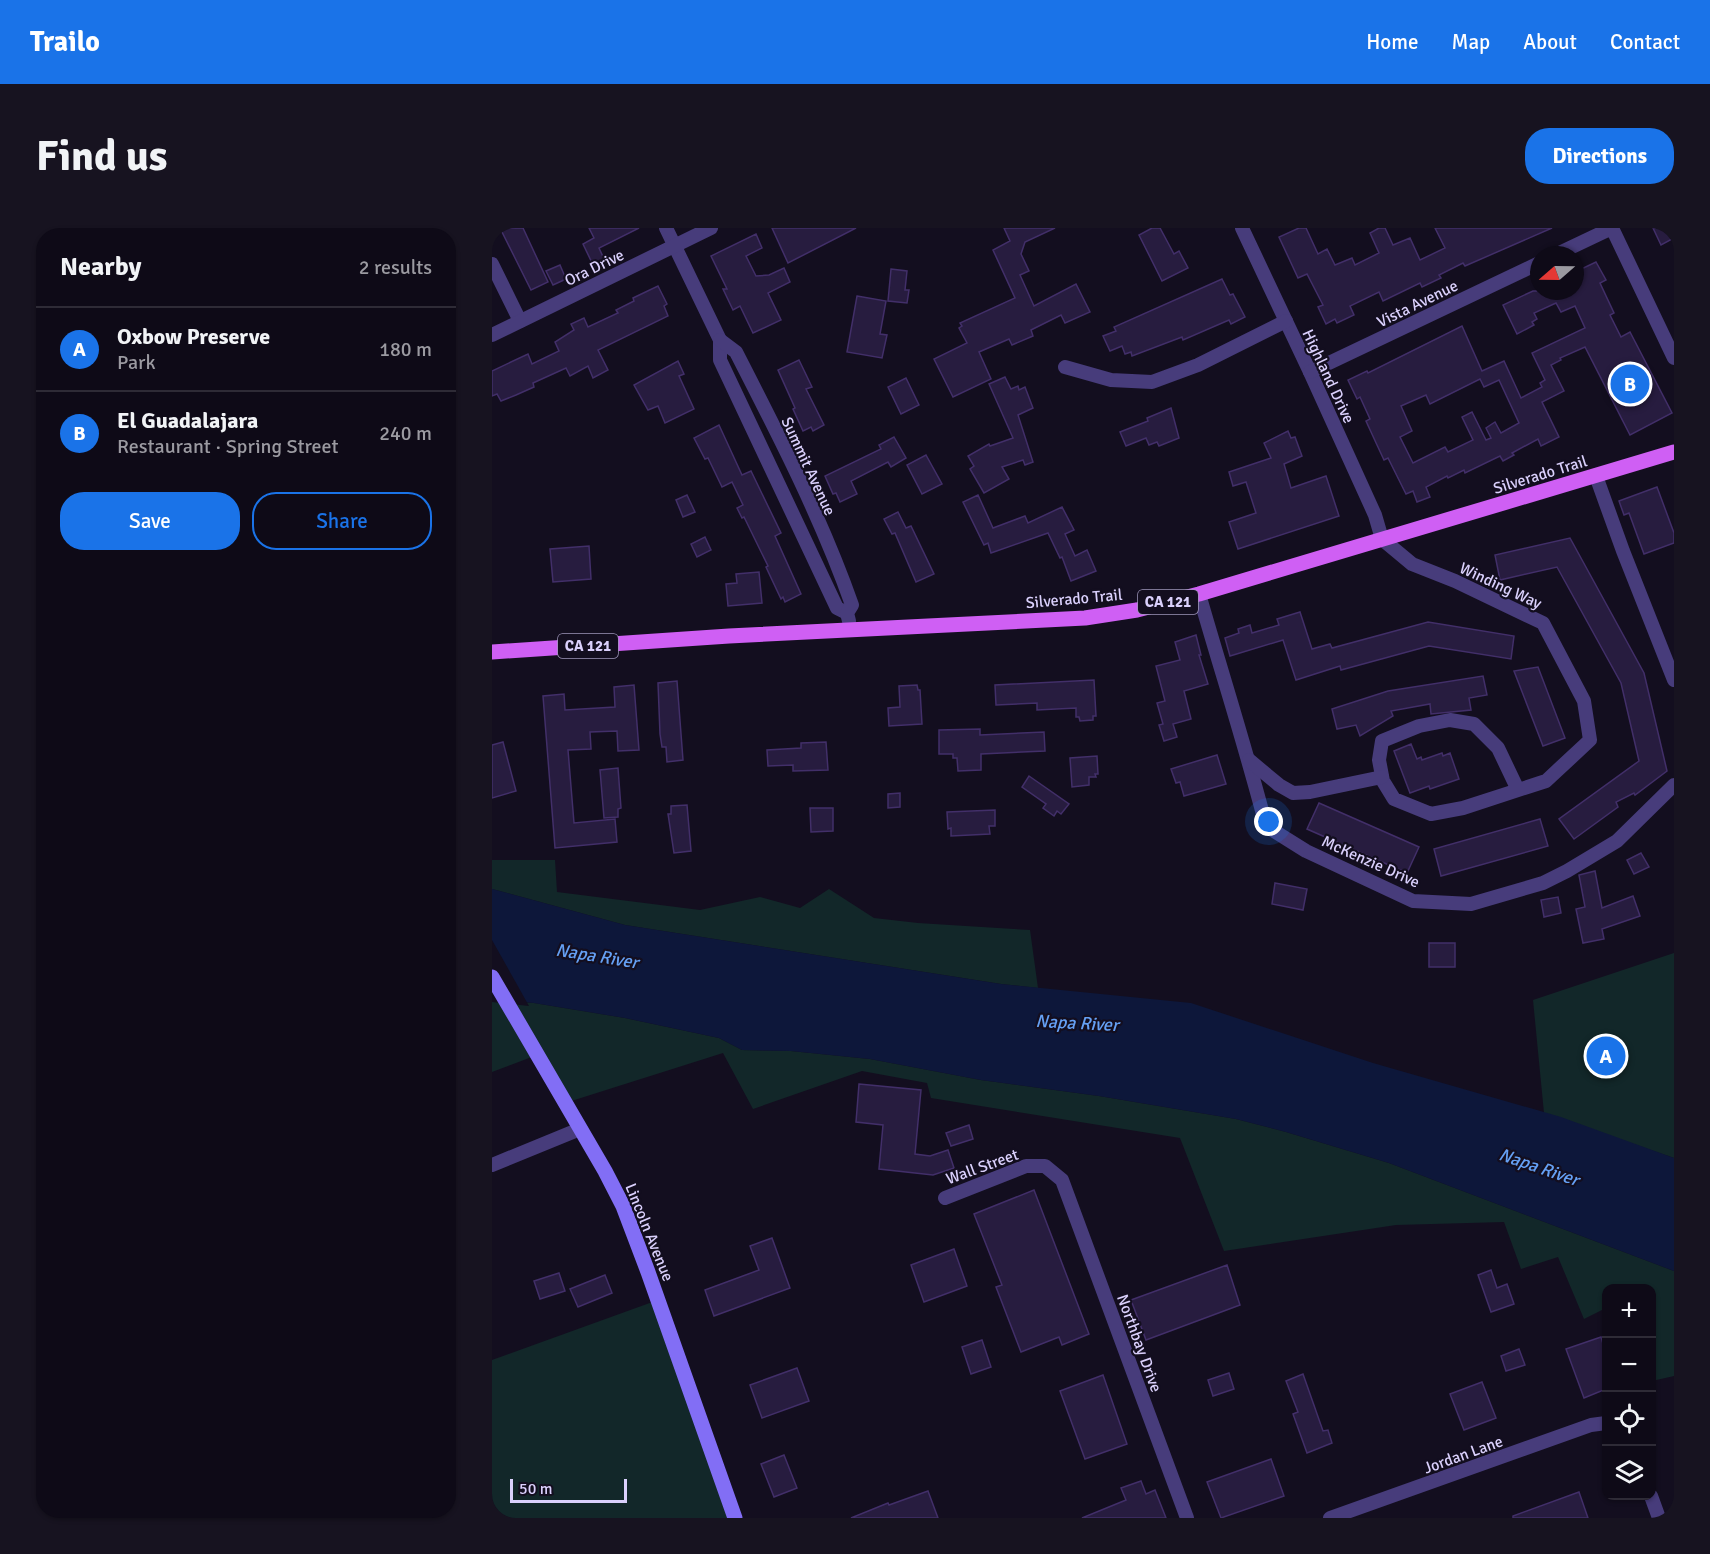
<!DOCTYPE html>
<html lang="en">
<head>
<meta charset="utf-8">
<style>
	:root { --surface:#0e0a17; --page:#171320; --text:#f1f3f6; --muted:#9b9aa1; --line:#2e2b36; --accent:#1a73e8 }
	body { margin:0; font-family:Signika,sans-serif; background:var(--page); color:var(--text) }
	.controls { position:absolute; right:18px; bottom:18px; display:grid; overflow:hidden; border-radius:12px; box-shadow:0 2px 4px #0004 }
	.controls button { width:54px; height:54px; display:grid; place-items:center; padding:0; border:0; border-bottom:2px solid var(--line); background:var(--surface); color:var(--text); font:30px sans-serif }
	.compass { position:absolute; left:1038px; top:18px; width:54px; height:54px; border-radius:50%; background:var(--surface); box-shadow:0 2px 4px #0004; rotate:250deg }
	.scale { position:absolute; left:18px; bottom:15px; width:117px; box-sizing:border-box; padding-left:6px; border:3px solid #dad0fc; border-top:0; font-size:16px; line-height:21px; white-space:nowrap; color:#dad0fc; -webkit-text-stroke:4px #130e1f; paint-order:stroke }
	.you { position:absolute; left:777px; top:594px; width:21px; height:21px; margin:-15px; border:4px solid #fff; border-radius:50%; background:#1a73e8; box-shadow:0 0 0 9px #1a73e833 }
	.badge { display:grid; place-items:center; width:39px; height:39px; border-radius:50%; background:var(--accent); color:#fff; font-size:20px; font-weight:700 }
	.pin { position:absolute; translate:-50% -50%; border:3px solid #fff; box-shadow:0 2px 6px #0006 }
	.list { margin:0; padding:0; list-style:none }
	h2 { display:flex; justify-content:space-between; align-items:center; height:78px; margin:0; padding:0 24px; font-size:26px }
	h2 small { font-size:20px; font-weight:400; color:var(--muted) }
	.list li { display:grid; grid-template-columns:39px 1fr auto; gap:18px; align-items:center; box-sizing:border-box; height:84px; padding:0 24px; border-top:2px solid var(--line) }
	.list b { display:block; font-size:22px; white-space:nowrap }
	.list p { margin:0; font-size:20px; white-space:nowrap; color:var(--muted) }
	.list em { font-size:20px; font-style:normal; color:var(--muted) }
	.actions { display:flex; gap:12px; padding:18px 24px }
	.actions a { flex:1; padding:14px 0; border:2px solid var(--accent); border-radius:24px; text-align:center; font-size:21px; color:var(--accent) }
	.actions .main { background:var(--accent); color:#fff }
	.icon { flex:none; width:33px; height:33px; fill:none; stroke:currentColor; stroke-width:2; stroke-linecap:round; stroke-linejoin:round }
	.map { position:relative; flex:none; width:1182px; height:1290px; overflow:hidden; border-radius:24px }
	header { display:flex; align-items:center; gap:36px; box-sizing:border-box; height:84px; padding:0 30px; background:var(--accent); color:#fff }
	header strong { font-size:28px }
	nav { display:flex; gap:33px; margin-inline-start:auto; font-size:21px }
	.intro { display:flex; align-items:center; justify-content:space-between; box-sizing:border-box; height:144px; padding:0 36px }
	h1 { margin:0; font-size:42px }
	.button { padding:15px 27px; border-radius:24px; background:var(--accent); color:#fff; font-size:21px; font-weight:700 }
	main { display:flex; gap:36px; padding:0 36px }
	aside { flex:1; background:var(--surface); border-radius:24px; box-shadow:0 2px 4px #0004 }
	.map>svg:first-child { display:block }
</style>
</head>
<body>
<header>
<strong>Trailo</strong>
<nav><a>Home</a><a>Map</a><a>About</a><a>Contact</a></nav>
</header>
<div class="intro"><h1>Find us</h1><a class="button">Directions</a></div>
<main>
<aside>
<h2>Nearby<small>2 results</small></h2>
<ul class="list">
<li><span class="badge">A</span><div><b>Oxbow Preserve</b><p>Park</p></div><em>180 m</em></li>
<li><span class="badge">B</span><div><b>El Guadalajara</b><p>Restaurant · Spring Street</p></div><em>240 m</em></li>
</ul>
<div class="actions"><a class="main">Save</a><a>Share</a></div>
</aside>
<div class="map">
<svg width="1182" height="1290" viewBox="0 0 1182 1290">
	<rect width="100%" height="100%" fill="#130e1f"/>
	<g fill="#122729">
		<path d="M0,632H63L65,664L208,682L268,669L308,680L337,661L382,690L426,695L538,702L546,760L509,756L133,697L0,661Z"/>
		<path d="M1182,725V930L1052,885L1041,772Z"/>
		<path d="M0,772L42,775L133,790L227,810L250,822L299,823L378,831L489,852L607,868L744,891L794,904L897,935L1182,1043V1148L1160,1153V1060H1114V1080L1092,1091L1066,1029L1029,1041L1012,994L904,997L732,1023L688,910L439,870L435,855L370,843L261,881L231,825L73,875L45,827L0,844Z"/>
		<path d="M166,1072L243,1290H0V1132Z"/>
	</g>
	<path fill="#0d173a" d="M0,661L133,697L509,756L699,775L881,835L1069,889L1182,930V1043L897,935L794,904L744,891L607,868L489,852L378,831L299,823L250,822L227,810L133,790L42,775L0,771Z"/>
	<path fill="#130e1f" d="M0,712L37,778L0,774Z"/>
	<g fill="#271c3f" stroke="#422f69" stroke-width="1.5" fill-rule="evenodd">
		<path d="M8,0H31L56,54L39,62Z"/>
		<path d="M97,0H147L107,20L113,33L102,39L91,16L102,10Z"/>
		<path d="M280,0H364L296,35Z"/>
		<path d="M512,0H563L533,14L529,26L537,43L528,47L542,78L584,56L598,84L573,95L569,87L539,102L541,108L520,117L517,111L487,124L499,151L461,169L442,131L475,115L467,100L470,98L468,95L523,70L501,22L518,13Z"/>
		<path d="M660,0H668L682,26L687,23L696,40L670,53L647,7Z"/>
		<path d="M807,0H814L826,26L835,21L843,37L860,30L863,37L887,25L878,5L887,0H893L901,17L918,10L928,32L953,20L943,0H1060L973,38L971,35L947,47L949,50L930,59L928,55L891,73L887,64L858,78L862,87L845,95L843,91L834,96L826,79L831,77L815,46L806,50L787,9Z"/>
		<path d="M1161,0H1182V10L1169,17Z"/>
		<path d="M264,6L270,20L254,28L264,48L277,47L292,40L298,54L276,65L289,92L261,105L248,78L241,82L231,61H235L219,28Z"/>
		<path d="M1104,34L1114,52L1108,55L1122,85L1118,87L1129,109L1138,104L1180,185L1138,207L1093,119L1068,130L1069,132L1059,137L1072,163L1050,174L1067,209L1049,218L1046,211L1020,225L1022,227L1011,233L1008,228L973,245L972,242L956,250L955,248L934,259L938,269L925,274L921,263L914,266L896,230L892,232L885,217L874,193L878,191L868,169L865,171L856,152L875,143L876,145L970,98L990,143L1012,133L1029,170L1050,159L1048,155L1053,152L1040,125L1093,100L1083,78L1069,84L1064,75L1042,85L1045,91L1040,94L1042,97L1025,106L1011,77L1041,63H1062L1065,70L1083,63V44ZM988,151L992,159L1007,152L1027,195L1009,205L1003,194L994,200L999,210L994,212L980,184L970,189L981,212L956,224L953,219L921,235L908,209L920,203L909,178L934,167L938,176Z"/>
		<path d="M68,37L74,51L61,57L54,43Z"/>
		<path d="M399,41L415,43L413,62H417L415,75L396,73Z"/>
		<path d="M730,51L738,67L741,66L753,89L739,96L737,92L691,112L690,109L640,128L639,124L633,126L630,118L618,123L611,108L624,103L622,99Z"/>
		<path d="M166,58L175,76L172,78L176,88L106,122L116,142L101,150L96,138L78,148L74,140L41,155L42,159L24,167L9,173L5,166L0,168V143L36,126L40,136L67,123L63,114L82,102L79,96L92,90L96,99L126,85L124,82L142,73L141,70Z"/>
		<path d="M365,68L394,73L388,106L395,107L390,130L355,124Z"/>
		<path d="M307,132L320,159L314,161L332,197L321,203L319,199L311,203L301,181L303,180L286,142Z"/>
		<path d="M186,133L192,146L187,148L202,181L173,195L166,178L156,182L142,157Z"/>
		<path d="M513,149L519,161L526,158L527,162L533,159L541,180L526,187L541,234L533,237L531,232L510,239L517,251L492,265L478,241L482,238L476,228L497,216L498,218L521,210L497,156Z"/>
		<path d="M414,150L427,177L409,186L396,159Z"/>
		<path d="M679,180L687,210L667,218L665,214L657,217L654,210L634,218L628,204L656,193L655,190Z"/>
		<path d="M227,197L250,247L259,243L289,305L283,308L309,366L293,374L291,369L289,371L274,339L276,338L252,289L250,290L245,280L251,277L240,254L230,259L216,230L213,231L202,210Z"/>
		<path d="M796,203L799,210L803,209L810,228L792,236L799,260L834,248L847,288L746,321L737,294L764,285L754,254L741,258L737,244L779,230L772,215Z"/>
		<path d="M402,209L414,230L399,239L396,234L359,253L365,266L348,274L344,265L341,266L333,248L389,221L387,217Z"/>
		<path d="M434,227L450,256L430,266L415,237Z"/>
		<path d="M1165,259L1182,305V315L1152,326L1137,285L1132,287L1127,273Z"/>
		<path d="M195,267L203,284L191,289L184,272Z"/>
		<path d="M486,267L501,300L533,288L536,295L570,279L582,302L573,306L583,328L595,322L604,343L579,353L570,329L568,330L556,305L499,325L496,315L492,317L471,274Z"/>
		<path d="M406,284L414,300L419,298L442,346L424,354L403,305L400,306L392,291Z"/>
		<path d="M213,309L219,322L205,329L199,316Z"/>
		<path d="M1078,310L1152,445L1175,543L1143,567L1142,565L1124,574L1126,579L1082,611L1067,591L1147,533L1129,455L1065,339L1008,352L1003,327Z"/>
		<path d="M97,318L99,351L61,354L58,321Z"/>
		<path d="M267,344L270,375L236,378L234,356L245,355L244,346Z"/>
		<path d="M808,384L820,421L838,416L840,420L936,394L1022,408L1019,431L937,418L849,442L848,438L804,452L791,412L738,428L733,410L747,405L746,401L758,397L760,405L787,397L785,391Z"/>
		<path d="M704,407L709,427H707L716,456L692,463L699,491L681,496L685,509L672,513L667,497L671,496L665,475L673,473L664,438L688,432L683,414Z"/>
		<path d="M1046,439L1073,510L1051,518L1022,443Z"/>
		<path d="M991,448L995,467L977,470L979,482L939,486L938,476L899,483L901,488L868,508L864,497L845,501L840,481L896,463Z"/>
		<path d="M602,452L604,488H601V492L588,493L587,489H584V480L545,482V475L504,477L503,457Z"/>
		<path d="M185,453L191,532L175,534L174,519H170L168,506L166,455Z"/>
		<path d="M142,457L147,522L126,523L125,503L98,504L99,521L76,522L82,595L123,591L125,614L63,620L51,468L72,466L73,482L123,479L122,459Z"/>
		<path d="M425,457L426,462H428L430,496L397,498L396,480L408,479L407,458Z"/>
		<path d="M488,501V507L552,504L553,523L489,526V542L466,543L465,530H461V526H447V502Z"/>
		<path d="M11,514L24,563L0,570V517Z"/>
		<path d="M334,514L336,542L301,543V537L276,538L275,522L309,520V515Z"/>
		<path d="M919,516L925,531L929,529L930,532L950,525L951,528L958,525L967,551L938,561L937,558L918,565L902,523Z"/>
		<path d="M725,527L734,556L692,568L688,554L684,555L679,541Z"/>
		<path d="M605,528L606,546H603L604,549H597V557L580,559L578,530Z"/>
		<path d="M126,540L129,580L126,581V589L112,590L108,542Z"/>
		<path d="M537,548L577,576L569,586L565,583L562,588L551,580L554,576L530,559Z"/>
		<path d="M408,565V579L396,580V566Z"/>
		<path d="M827,575L927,619L915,645L815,601Z"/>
		<path d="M195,577L199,623L182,625L176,586H179V578Z"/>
		<path d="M318,580H341V603L319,604Z"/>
		<path d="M503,582V598H497L498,606L459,608V600L456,601L455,584Z"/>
		<path d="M1048,591L1056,618L949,648L942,621Z"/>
		<path d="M1149,625L1157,639L1142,646L1135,632Z"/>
		<path d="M1103,643L1110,680L1141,668L1148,688L1110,701L1112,711L1091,715L1084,681L1093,679L1087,647Z"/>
		<path d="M783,655L815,661L811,682L780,676Z"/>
		<path d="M1066,669L1069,685L1052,689L1049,672Z"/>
		<rect x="937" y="715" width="26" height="24"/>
		<path d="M367,856L429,862L423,926L438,928L456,922L462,940L441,947L387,941L391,897L364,894Z"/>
		<path d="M477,897L481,911L459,918L454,905Z"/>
		<path d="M542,962L597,1106L570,1117L567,1109L529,1124L504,1059L510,1057L482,986Z"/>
		<path d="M280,1010L298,1060L222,1088L213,1062L267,1042L258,1018Z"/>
		<path d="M462,1021L475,1058L432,1074L419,1037Z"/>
		<path d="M735,1037L748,1077L654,1112L639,1072Z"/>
		<path d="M999,1042L1005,1060L1015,1056L1022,1076L999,1084L986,1047Z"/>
		<path d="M67,1045L73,1063L48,1071L42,1053Z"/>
		<path d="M113,1047L120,1065L86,1079L78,1061Z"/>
		<path d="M1109,1109L1114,1126V1161L1092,1170L1074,1121Z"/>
		<path d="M490,1112L499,1139L479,1146L470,1119Z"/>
		<path d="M1027,1121L1033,1137L1014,1143L1009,1128Z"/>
		<path d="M305,1140L317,1173L270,1190L258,1157Z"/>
		<path d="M737,1145L742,1161L721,1168L716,1152Z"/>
		<path d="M811,1146L831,1203L836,1202L840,1215L815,1225L801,1186L806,1184L794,1153Z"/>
		<path d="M611,1147L635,1216L593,1231L568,1163Z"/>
		<path d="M990,1154L1004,1190L972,1202L958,1166Z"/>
		<path d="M292,1227L305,1260L282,1269L269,1236Z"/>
		<path d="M779,1231L792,1268L729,1290L715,1254Z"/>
		<path d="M649,1253L654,1266L663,1262L674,1290H590L634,1272L629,1260Z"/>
		<path d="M436,1263L446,1290H359L396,1275L397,1277Z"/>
		<path d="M1087,1264L1096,1290H1021V1288Z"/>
	</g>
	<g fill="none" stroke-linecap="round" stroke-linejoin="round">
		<g stroke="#473c7b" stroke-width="14">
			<path d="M174,0L228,112V132L345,380L355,385"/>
			<path d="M750,0L818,144L883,287L890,311L920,336L963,353L1051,395L1092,473L1098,512L1054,553L971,580L939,586L902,571L891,553L887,532L890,513L927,498L958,492L982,496L1006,520L1026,562"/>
			<path d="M1063,27L1120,0L1182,130"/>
			<path d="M0,36L28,93"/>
			<path d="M0,107L219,0"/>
			<path d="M228,112L244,124C286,206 329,289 360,377L355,385L357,393"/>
			<path d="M573,139L619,152L660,154L706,137L794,93"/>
			<path d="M818,144L1047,35"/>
			<path d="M1104,248L1131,323L1182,452"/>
			<path d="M707,366C729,443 754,520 774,598L814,623L921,673L979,676L1051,655L1075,643L1125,613L1182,557"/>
			<path d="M757,532L787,557L801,565L818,564L890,549"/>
			<path d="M0,937L88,901"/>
			<path d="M453,970L534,938H553L570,952L695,1290"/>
			<path d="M1159,1268L1167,1290"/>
			<path d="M838,1290L1099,1197L1114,1195"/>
		</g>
		<path stroke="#826ef5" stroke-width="15" d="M0,749L113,943L131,978L156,1044L243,1290"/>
		<path stroke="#cf5ff4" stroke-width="15" d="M0,424L237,408L593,390L645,382L707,366L1182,224"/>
	</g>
	<g text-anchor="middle" stroke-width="4.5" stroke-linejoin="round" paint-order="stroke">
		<g fill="#130e1f" stroke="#9e96ba" stroke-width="1.5">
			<rect x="646" y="362" width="60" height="24" rx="4.5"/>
			<rect x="66" y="406" width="60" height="24" rx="4.5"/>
		</g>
		<g font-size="15" font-weight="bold" fill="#dad0fc">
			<text x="676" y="379">CA 121</text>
			<text x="96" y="423">CA 121</text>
		</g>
		<g font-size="16" fill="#dad0fc" stroke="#130e1f">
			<text transform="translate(102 39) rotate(-26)" y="6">Ora Drive</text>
			<text transform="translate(925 75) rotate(-26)" y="6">Vista Avenue</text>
			<text transform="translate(837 148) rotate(65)" y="6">Highland Drive</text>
			<text transform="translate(317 238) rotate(65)" y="6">Summit Avenue</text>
			<text transform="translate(1048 246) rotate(-17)" y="6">Silverado Trail</text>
			<text transform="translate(1009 357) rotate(25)" y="6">Winding Way</text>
			<text transform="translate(582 370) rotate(-5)" y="6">Silverado Trail</text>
			<text transform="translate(879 633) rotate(24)" y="6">McKenzie Drive</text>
			<text transform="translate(490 938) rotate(-20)" y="6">Wall Street</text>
			<text transform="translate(158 1004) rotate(68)" y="6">Lincoln Avenue</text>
			<text transform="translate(648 1115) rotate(70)" y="6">Northbay Drive</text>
			<text transform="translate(971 1226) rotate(-20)" y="6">Jordan Lane</text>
		</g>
		<g font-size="18" font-style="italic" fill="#65a0f4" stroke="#130e1f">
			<text transform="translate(105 728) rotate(9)" y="6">Napa River</text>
			<text transform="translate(585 795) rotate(3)" y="6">Napa River</text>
			<text transform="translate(1047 939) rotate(19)" y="6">Napa River</text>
		</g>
	</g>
</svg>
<div class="controls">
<button>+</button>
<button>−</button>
<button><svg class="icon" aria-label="locate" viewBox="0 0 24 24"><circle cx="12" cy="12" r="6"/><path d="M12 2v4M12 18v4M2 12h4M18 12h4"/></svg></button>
<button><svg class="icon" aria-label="layers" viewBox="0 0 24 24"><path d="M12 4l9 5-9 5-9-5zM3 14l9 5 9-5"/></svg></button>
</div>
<svg class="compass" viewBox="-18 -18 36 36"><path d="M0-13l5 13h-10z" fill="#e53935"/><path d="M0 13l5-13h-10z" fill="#9b9aa1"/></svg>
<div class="scale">50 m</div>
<div class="you"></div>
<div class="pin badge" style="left:1114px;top:828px">A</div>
<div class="pin badge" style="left:1138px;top:156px">B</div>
</div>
</main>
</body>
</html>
